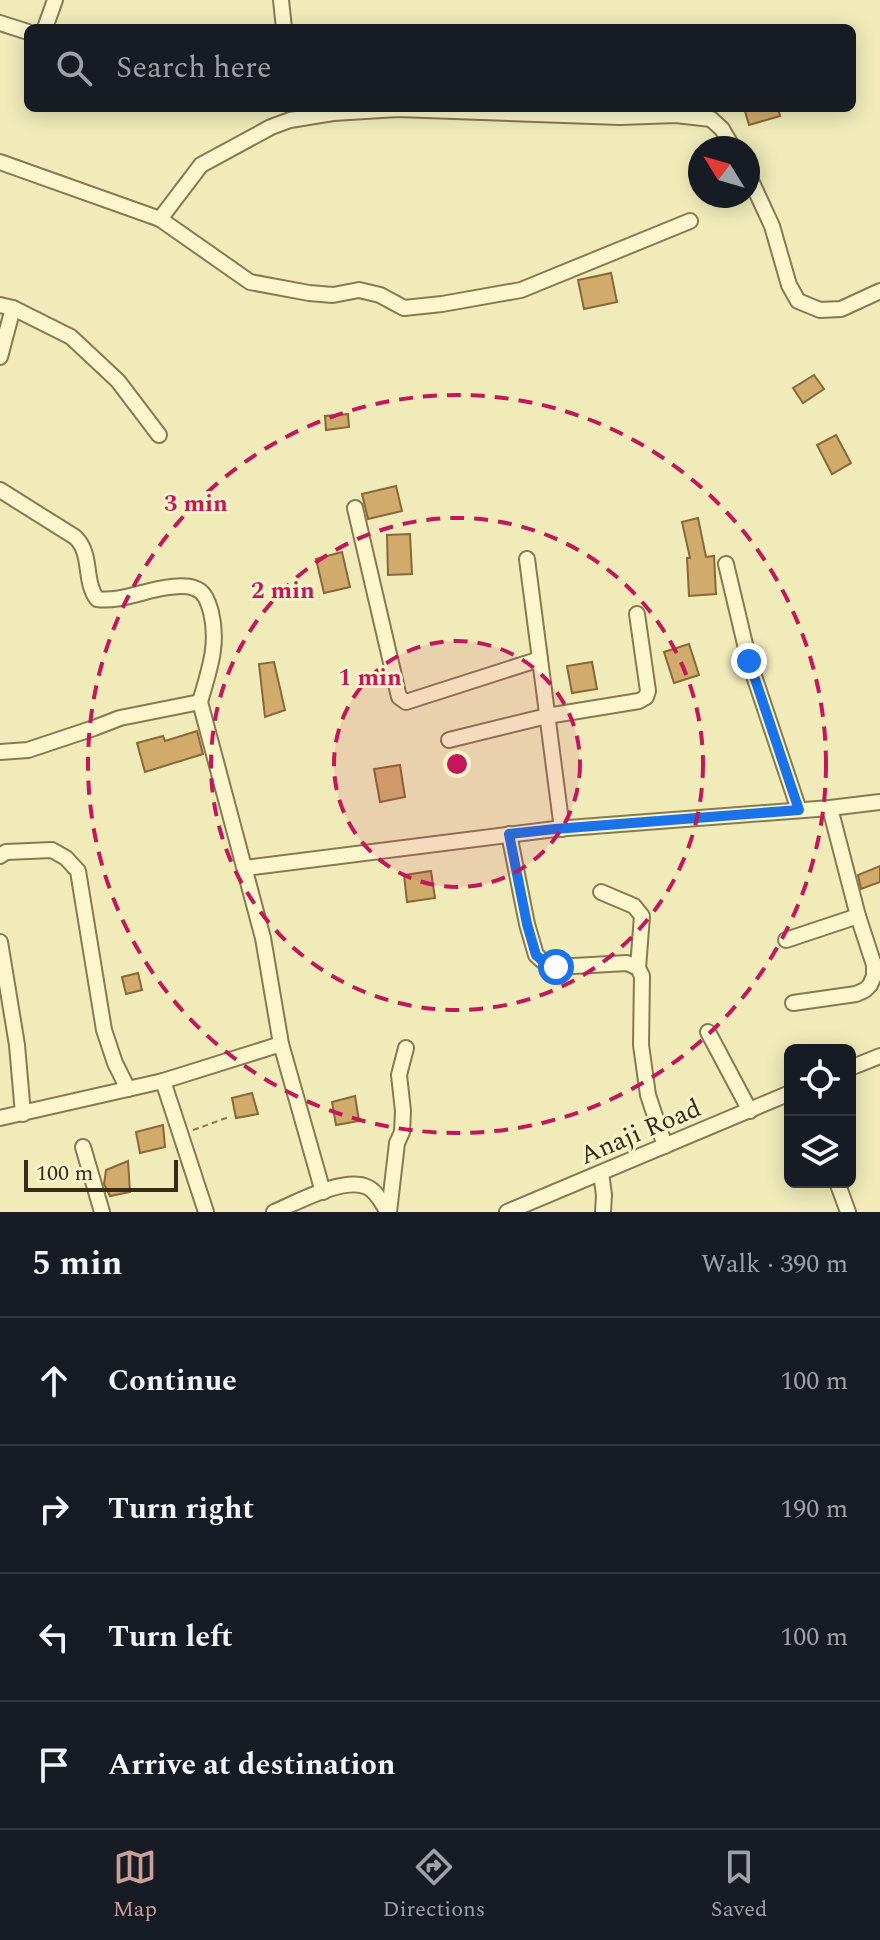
<!DOCTYPE html>
<html lang="en">
<head>
<meta charset="utf-8">
<style>
	:root { --surface:#171b24; --page:#242831; --text:#f1f3f6; --muted:#9ea1a6; --line:#363941; --accent:#c99f96 }
	body { margin:0; font-family:Spectral,serif; background:var(--page); color:var(--text) }
	.controls { position:absolute; right:24px; bottom:24px; display:grid; overflow:hidden; border-radius:12px; box-shadow:0 4px 20px #0003 }
	.controls button { width:72px; height:72px; display:grid; place-items:center; padding:0; border:0; border-bottom:2px solid var(--line); background:var(--surface); color:var(--text); font:40px sans-serif }
	.compass { position:absolute; left:688px; top:136px; width:72px; height:72px; border-radius:50%; background:var(--surface); box-shadow:0 4px 20px #0003; rotate:307deg }
	.scale { position:absolute; left:24px; bottom:20px; width:154px; box-sizing:border-box; padding-left:8px; border:4px solid #352c19; border-top:0; font-size:22px; line-height:28px; white-space:nowrap; color:#352c19; -webkit-text-stroke:6px #f7f3c9; paint-order:stroke }
	.stop { position:absolute; width:24px; height:24px; margin:-18px; border:6px solid #1a73e8; border-radius:50%; background:#fff }
	.stop.end { background:#1a73e8; border-color:#fff; box-shadow:0 2px 8px #0008 }
	.list { margin:0; padding:0; list-style:none }
	h2 { display:flex; justify-content:space-between; align-items:center; height:104px; margin:0; padding:0 32px; font-size:34px }
	h2 small { font-size:26px; font-weight:400; color:var(--muted) }
	.list li { display:grid; grid-template-columns:52px 1fr auto; gap:24px; align-items:center; box-sizing:border-box; height:128px; padding:0 32px; border-top:2px solid var(--line) }
	.list b { display:block; font-size:30px; white-space:nowrap }
	.list em { font-size:26px; font-style:normal; color:var(--muted) }
	.icon { flex:none; width:44px; height:44px; fill:none; stroke:currentColor; stroke-width:2; stroke-linecap:round; stroke-linejoin:round }
	.map { position:relative; flex:none; width:880px; height:1212px; overflow:hidden }
	.search { position:absolute; background:var(--surface); box-shadow:0 4px 20px #0003; left:24px; right:24px; top:24px; height:88px; display:flex; align-items:center; gap:20px; box-sizing:border-box; padding:0 28px; border-radius:12px; color:var(--muted); font-size:30px }
	.sheet { height:616px; background:var(--surface) }
	nav { display:flex; justify-content:space-around; align-items:center; box-sizing:border-box; height:112px; border-top:2px solid var(--line); background:var(--surface); font-size:22px; color:var(--muted) }
	nav a { display:grid; justify-items:center; gap:4px }
	nav .on { color:var(--accent) }
	.map>svg:first-child { display:block }
</style>
</head>
<body>
<div class="map">
<svg width="880" height="1212" viewBox="0 0 880 1212">
	<rect width="100%" height="100%" fill="#f0ebb9"/>
	<g fill="#d1ab6c" stroke="#886738" stroke-width="2">
		<path d="M744,108H778L780,116L749,125Z"/>
		<path d="M611,273L617,302L584,309L578,280Z"/>
		<path d="M814,375L824,389L803,403L793,388Z"/>
		<path d="M348,414L349,427L326,430L325,416Z"/>
		<path d="M836,435L851,463L832,474L817,445Z"/>
		<path d="M396,486L402,511L368,519L362,494Z"/>
		<path d="M698,518L706,557L714,556L716,594L689,596L687,558H690L682,522Z"/>
		<path d="M410,534L412,574L388,575L387,535Z"/>
		<path d="M342,552L350,587L324,593L316,559Z"/>
		<path d="M689,644L699,675L674,683L664,652Z"/>
		<path d="M274,662L285,710L265,717L259,664Z"/>
		<path d="M592,662L597,689L572,693L567,666Z"/>
		<path d="M197,731L203,754L145,772L137,743L163,736L165,741Z"/>
		<path d="M400,765L405,797L380,802L374,769Z"/>
		<path d="M880,866V882L861,889L858,875Z"/>
		<path d="M431,871L435,898L407,902L404,875Z"/>
		<path d="M138,973L142,990L126,994L122,977Z"/>
		<path d="M252,1093L258,1114L236,1118L232,1098Z"/>
		<path d="M355,1096L359,1121L336,1125L332,1102Z"/>
		<path d="M163,1125L165,1147L140,1153L136,1132Z"/>
		<path d="M128,1161L130,1192L110,1196L104,1184L106,1170Z"/>
	</g>
	<g fill="none" stroke-linecap="round" stroke-linejoin="round">
		<defs>
			<g id="minor">
				<path d="M281,0L284,28"/>
				<path d="M0,23L28,32"/>
				<path d="M45,28L55,0"/>
				<path d="M620,117L676,115L711,119L722,129L733,148"/>
				<path d="M0,162L160,219L201,165L271,127L290,120L333,113L398,109L620,117V108"/>
				<path d="M748,174L772,226L789,285L798,301L820,310L841,309L880,291"/>
				<path d="M160,219L250,282L309,293L333,295L359,290L380,295L404,308L442,304L521,290L690,221"/>
				<path d="M0,305L13,308L71,337L118,381L159,435"/>
				<path d="M0,357L13,308"/>
				<path d="M0,490L75,537C93,554 83,580 97,599C117,602 138,593 158,589C168,587 184,584 194,588C205,591 208,602 211,612C219,645 209,670 200,702"/>
				<path d="M355,508L399,697L406,702L540,659"/>
				<path d="M527,559L562,829"/>
				<path d="M726,564L749,661L799,810"/>
				<path d="M449,740L547,716L639,701L646,697L648,691L637,614"/>
				<path d="M0,752L28,750L94,728L120,718L200,702L263,938L281,1044L323,1192"/>
				<path d="M509,834L527,924L536,955L546,964L556,967L627,963L638,968L642,976L641,1045L648,1095L665,1146"/>
				<path d="M0,856L6,852L52,850L66,858L78,871L104,1030L115,1063L128,1089"/>
				<path d="M245,868L555,829L830,808L880,802"/>
				<path d="M601,892L634,906L642,916L638,968"/>
				<path d="M786,940L858,916"/>
				<path d="M0,942L17,1045L23,1114"/>
				<path d="M793,1003L856,994L865,990L870,985L874,976V965L858,916L830,808"/>
				<path d="M708,1032L750,1111"/>
				<path d="M850,1068L880,1056"/>
				<path d="M163,1081L206,1212"/>
				<path d="M0,1118L163,1081L281,1044"/>
				<path d="M83,1147L102,1212"/>
				<path d="M601,1173L604,1195L603,1212"/>
				<path d="M837,1182L848,1212"/>
				<path d="M274,1212C296,1203 344,1176 367,1187C377,1191 382,1204 388,1212"/>
				<path d="M389,1212L397,1143L402,1132L403,1111L399,1075L406,1048"/>
				<path d="M507,1212L790,1093"/>
			</g>
		</defs>
		<use href="#minor" stroke="#877953" stroke-width="18"/>
		<path stroke="#877953" stroke-width="2" stroke-dasharray="6 4" stroke-linecap="butt" d="M193,1130L229,1117"/>
		<use href="#minor" stroke="#fbf6cc" stroke-width="14"/>
	</g>
	<g fill="none" stroke-linecap="round" stroke-linejoin="round">
		<path stroke="#1a73e8" stroke-width="10" d="M556,967L546,964L536,955L527,924L509,834L555,829L799,810L749,661"/>
	</g>
	<circle cx="457" cy="764" r="123" fill="#c2185b" fill-opacity=".12"/>
	<g fill="none" stroke="#c2185b" stroke-width="4" stroke-dasharray="14 10">
		<circle cx="457" cy="764" r="123"/>
		<circle cx="457" cy="764" r="246"/>
		<circle cx="457" cy="764" r="369"/>
	</g>
	<g text-anchor="middle" stroke-width="6" stroke-linejoin="round" paint-order="stroke">
		<g font-size="26" fill="#352c19" stroke="#f7f3c9">
			<text transform="translate(640 1131) rotate(-23)" y="9">Anaji Road</text>
		</g>
	</g>
	<circle cx="457" cy="764" r="12" fill="#c2185b" stroke="#f7f3c9" stroke-width="4"/>
	<g font-size="24" text-anchor="middle" font-weight="bold" fill="#c2185b" stroke="#f7f3c9" stroke-width="6" stroke-linejoin="round" paint-order="stroke">
		<text x="196" y="511">3 min</text>
		<text x="283" y="598">2 min</text>
		<text x="370" y="685">1 min</text>
	</g>
</svg>
<div class="controls">
<button><svg class="icon" aria-label="locate" viewBox="0 0 24 24"><circle cx="12" cy="12" r="6"/><path d="M12 2v4M12 18v4M2 12h4M18 12h4"/></svg></button>
<button><svg class="icon" aria-label="layers" viewBox="0 0 24 24"><path d="M12 4l9 5-9 5-9-5zM3 14l9 5 9-5"/></svg></button>
</div>
<svg class="compass" viewBox="-18 -18 36 36"><path d="M0-13l5 13h-10z" fill="#e53935"/><path d="M0 13l5-13h-10z" fill="#9ea1a6"/></svg>
<div class="scale">100 m</div>
<div class="stop" style="left:556px;top:967px"></div>
<div class="stop end" style="left:749px;top:661px"></div>
<div class="search"><svg class="icon" aria-label="search" viewBox="0 0 24 24"><circle cx="10" cy="10" r="6"/><path d="M15 15l6 6"/></svg>Search here</div>
</div>
<section class="sheet">
<h2>5 min<small>Walk · 390 m</small></h2>
<ul class="list">
<li><svg class="icon" aria-label="ahead" viewBox="0 0 24 24"><path d="M12 20V5M6 11l6-6 6 6"/></svg><div><b>Continue</b></div><em>100 m</em></li>
<li><svg class="icon" aria-label="right" viewBox="0 0 24 24"><path d="M7 20v-9h11M14 6l5 5-5 5"/></svg><div><b>Turn right</b></div><em>190 m</em></li>
<li><svg class="icon" aria-label="left" viewBox="0 0 24 24"><path d="M17 20v-9H6M10 6l-5 5 5 5"/></svg><div><b>Turn left</b></div><em>100 m</em></li>
<li><svg class="icon" aria-label="arrive" viewBox="0 0 24 24"><path d="M6 21V4h12l-3 4 3 4H6"/></svg><div><b>Arrive at destination</b></div></li>
</ul>
</section>
<nav>
<a class="on"><svg class="icon" aria-label="map" viewBox="0 0 24 24"><path d="M3 6l6-2 6 2 6-2v14l-6 2-6-2-6 2zM9 4v14M15 6v14"/></svg>Map</a>
<a><svg class="icon" aria-label="directions" viewBox="0 0 24 24"><path d="M12 3l9 9-9 9-9-9zM9 14v-3h6M13 9l2 2-2 2"/></svg>Directions</a>
<a><svg class="icon" aria-label="saved" viewBox="0 0 24 24"><path d="M7 4h10v16l-5-4-5 4z"/></svg>Saved</a>
</nav>
</body>
</html>
